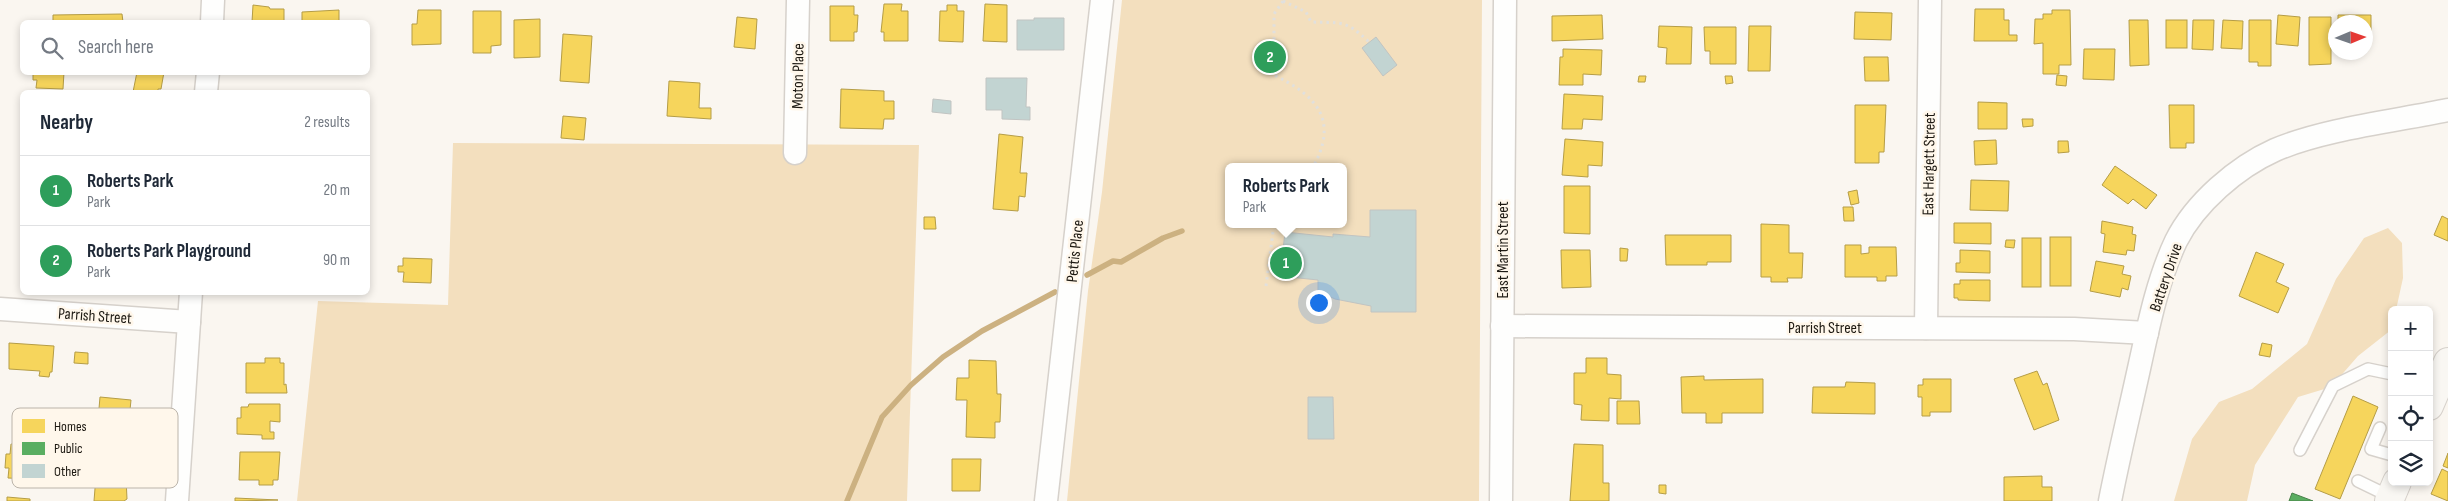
<!DOCTYPE html>
<html lang="en">
<head>
<meta charset="utf-8">
<style>
	:root { --surface:#fff; --page:#f6f6f7; --text:#1f2937; --muted:#747a83; --line:#e0e1e3; --accent:#111827 }
	body { margin:0; font-family:"Sofia Sans Condensed",sans-serif; background:var(--page); color:var(--text) }
	.controls { position:absolute; right:15px; bottom:15px; display:grid; overflow:hidden; border-radius:8px; box-shadow:0 2px 8px #0003 }
	.controls button { width:45px; height:45px; display:grid; place-items:center; padding:0; border:0; border-bottom:1px solid var(--line); background:var(--surface); color:var(--text); font:25px sans-serif }
	.compass { position:absolute; left:2328px; top:15px; width:45px; height:45px; border-radius:50%; background:var(--surface); box-shadow:0 2px 8px #0003; rotate:88deg }
	.you { position:absolute; left:1318px; top:302px; width:18px; height:18px; margin:-12px; border:4px solid #fff; border-radius:50%; background:#1a73e8; box-shadow:0 0 0 8px #1a73e833 }
	.badge { display:grid; place-items:center; width:32px; height:32px; border-radius:50%; background:var(--accent); color:#fff; font-size:16px; font-weight:700 }
	.pin { position:absolute; translate:-50% -50%; border:2px solid #fff; box-shadow:0 1px 5px #0006 }
	.popup { position:absolute; left:1225px; top:163px; width:122px; height:65px; box-sizing:border-box; display:grid; place-content:center; border-radius:8px; background:var(--surface); filter:drop-shadow(0 1px 4px #0005); font-size:16px; white-space:nowrap; color:var(--muted) }
	.popup b { font-size:19px; color:var(--text) }
	.popup::after { content:''; position:absolute; left:50%; top:100%; margin-left:-10px; border:10px solid transparent; border-top-color:var(--surface) }
	.list { margin:0; padding:0; list-style:none }
	h2 { display:flex; justify-content:space-between; align-items:center; height:65px; margin:0; padding:0 20px; font-size:21px }
	h2 small { font-size:16px; font-weight:400; color:var(--muted) }
	.list li { display:grid; grid-template-columns:32px 1fr auto; gap:15px; align-items:center; box-sizing:border-box; height:70px; padding:0 20px; border-top:1px solid var(--line) }
	.list b { display:block; font-size:19px; white-space:nowrap }
	.list p { margin:0; font-size:16px; white-space:nowrap; color:var(--muted) }
	.list em { font-size:16px; font-style:normal; color:var(--muted) }
	.icon { flex:none; width:28px; height:28px; fill:none; stroke:currentColor; stroke-width:2; stroke-linecap:round; stroke-linejoin:round }
	.map { position:relative; flex:none; width:2448px; height:501px; overflow:hidden }
	.search { position:absolute; background:var(--surface); box-shadow:0 2px 8px #0003; left:20px; top:20px; width:350px; height:55px; display:flex; align-items:center; gap:12px; box-sizing:border-box; padding:0 18px; border-radius:8px; color:var(--muted); font-size:19px }
	.panel { position:absolute; background:var(--surface); box-shadow:0 2px 8px #0003; left:20px; top:90px; width:350px; height:205px; border-radius:8px }
	.map>svg:first-child { display:block }
</style>
</head>
<body>
<div class="map">
<svg width="2448" height="501" viewBox="0 0 2448 501">
	<rect width="100%" height="100%" fill="#faf6f0"/>
	<g fill="#f3dfbe" fill-rule="evenodd">
		<path d="M1122,0H1482L1479,501H1067L1088,291L1102,192ZM1228,167H1344V224H1228Z"/>
		<path d="M453,143L919,145L907,501H297L318,301L448,305Z"/>
		<path d="M2388,228L2402,243L2403,278L2396,310H2392L2391,330L2358,356L2331,387L2298,397L2255,465L2247,501H2174L2192,439L2219,402L2252,389L2307,344L2336,279L2364,238Z"/>
	</g>
	<g fill="#f6d55c" stroke="#b59d46">
		<path d="M884,4H902L901,11H908V41H884V32H881Z"/>
		<path d="M985,4L1007,5V42L983,41Z"/>
		<path d="M253,5L269,7L270,9H284V22H252Z"/>
		<path d="M947,5H957V11H964L963,42L939,41L940,11H947Z"/>
		<path d="M830,6H854V15H858L857,32H854V41H830Z"/>
		<path d="M1975,9H2004V20H2009V35H2017V41H1974Z"/>
		<path d="M339,10V22H302V12Z"/>
		<path d="M418,10H441V44L412,45V24H417Z"/>
		<path d="M2052,10H2070L2071,65H2059V74H2043V43L2034,44L2035,19H2043V14H2052Z"/>
		<path d="M473,11H501V45L491,46V53H473Z"/>
		<path d="M1855,12L1892,13L1891,40L1854,39Z"/>
		<path d="M122,14L123,22H53V15Z"/>
		<path d="M1602,15L1603,39L1552,41V16Z"/>
		<path d="M2278,15L2300,17L2298,46L2276,44Z"/>
		<path d="M2338,15H2371V39H2366V22H2338Z"/>
		<path d="M737,17L757,19L755,49L734,47Z"/>
		<path d="M2309,17H2331V64L2309,65Z"/>
		<path d="M540,19V57L514,58V20Z"/>
		<path d="M2129,20H2148L2149,65L2130,66Z"/>
		<rect x="2166" y="20" width="21" height="28"/>
		<path d="M2193,20H2214L2213,50L2192,49Z"/>
		<path d="M2223,20L2243,21L2242,49L2221,48Z"/>
		<path d="M2249,20H2271V66H2258V62H2249Z"/>
		<path d="M1659,26L1692,27L1691,64H1666L1667,48L1658,47Z"/>
		<path d="M1749,26H1771L1770,71H1748Z"/>
		<path d="M1704,27H1736V64H1710V51H1705Z"/>
		<path d="M563,34L592,36L589,83L560,81Z"/>
		<path d="M1563,49L1602,50L1601,75L1583,74V85H1559L1560,57H1563Z"/>
		<path d="M2084,49H2115L2114,80L2083,79Z"/>
		<path d="M1864,57H1888L1889,81H1865Z"/>
		<path d="M33,72H64L63,89L36,88L37,80H33Z"/>
		<path d="M137,72H164L161,89H158V92H133Z"/>
		<path d="M2057,75L2067,76L2066,86L2056,85Z"/>
		<path d="M1639,76H1646L1645,82H1638Z"/>
		<path d="M1725,76H1732L1733,83L1726,84Z"/>
		<path d="M669,81L700,83L699,108H711V119L667,116Z"/>
		<path d="M841,89L884,91V101H894V119H884L883,129L840,128Z"/>
		<path d="M1564,94L1603,96L1602,120L1583,119L1582,129H1562Z"/>
		<path d="M1978,102L2007,103V129H1978Z"/>
		<path d="M1855,105H1886L1884,152H1879V163H1855Z"/>
		<path d="M2169,105H2194V143H2186V148H2170Z"/>
		<path d="M563,116L586,118L584,140L561,138Z"/>
		<path d="M2022,119H2033V126L2023,127Z"/>
		<path d="M999,134L1023,137L1020,173H1027L1025,197L1019,196L1018,211L993,209Z"/>
		<path d="M1565,139L1603,142L1602,166L1588,165V177L1562,175Z"/>
		<path d="M1996,140L1997,164L1975,165L1974,141Z"/>
		<path d="M2058,141H2068L2069,152L2058,153Z"/>
		<path d="M2115,166L2157,195L2146,209L2133,199L2128,204L2102,185Z"/>
		<path d="M1971,180L2009,181L2008,211L1970,210Z"/>
		<path d="M1564,186H1590V234L1564,233Z"/>
		<path d="M1857,190L1859,203L1851,205L1848,192Z"/>
		<path d="M1843,207H1853L1854,221H1844Z"/>
		<path d="M2442,216L2448,219V241L2434,235Z"/>
		<path d="M924,217H935L936,229H924Z"/>
		<path d="M2102,221L2133,227L2132,234L2136,235L2134,251L2127,250L2126,255L2103,252L2105,234L2101,233Z"/>
		<path d="M1954,223H1991V244L1954,243Z"/>
		<path d="M1761,224L1789,225V253H1803L1802,278H1787L1788,282H1771V277H1761Z"/>
		<path d="M1665,235H1731V262H1707V265H1666Z"/>
		<rect x="2050" y="237" width="21" height="49"/>
		<rect x="2022" y="238" width="19" height="49"/>
		<path d="M2006,240H2015L2014,248L2005,247Z"/>
		<path d="M1845,245H1861V254L1869,253V247H1896L1897,276H1886V281H1877V277H1845Z"/>
		<path d="M1620,248L1628,249L1627,261H1620Z"/>
		<path d="M1561,250H1590L1591,287L1562,288Z"/>
		<path d="M1960,250L1990,251V273L1956,272V263H1960Z"/>
		<path d="M2256,252L2284,264L2276,282L2289,288L2278,313L2239,296Z"/>
		<path d="M403,258L432,259L431,283L403,282L404,272H398V266H403Z"/>
		<path d="M2096,261L2124,266L2122,274L2131,276L2128,290L2122,288L2120,297L2090,291Z"/>
		<path d="M1960,280H1990V301L1958,300V298H1954V284H1960Z"/>
		<path d="M9,343L54,346L52,372H50L49,377L39,376L40,371L9,369Z"/>
		<path d="M2262,343L2272,345L2270,357L2259,355Z"/>
		<path d="M75,352L88,353V364L74,363Z"/>
		<path d="M265,358H280V363H284V385L286,384L287,393H246V363H265Z"/>
		<path d="M1586,358H1607V374L1621,375V399L1609,398V421L1581,420L1582,405L1574,404V373H1586Z"/>
		<path d="M969,360L996,361L997,394H1001L1000,422H995V438L966,437L967,400H956L957,378H969Z"/>
		<path d="M2037,371L2043,385L2047,383L2059,420L2034,430L2014,379Z"/>
		<path d="M1704,376V380L1763,379V413H1722V423H1706V413H1682L1681,377Z"/>
		<path d="M1923,379H1951V412H1930V416H1922V397H1918V385H1923Z"/>
		<path d="M1846,382L1875,383V414L1812,413L1813,387H1845Z"/>
		<path d="M2353,396L2378,407L2340,499L2315,489Z"/>
		<path d="M100,397L131,400L130,410H134L133,424L98,420Z"/>
		<path d="M1617,401H1639L1640,424H1617Z"/>
		<path d="M249,404H280V422L270,421V432H274V439H262V435L237,434V418H241V407H248Z"/>
		<path d="M103,433L112,434L111,442L142,446L141,466H134V468L92,465L94,440L102,441Z"/>
		<path d="M11,444L34,446L31,479L8,478L9,468H5L6,454H10Z"/>
		<path d="M1574,444L1603,445V483H1609V501H1570Z"/>
		<path d="M240,452H280L278,480H273V485H259V480H239Z"/>
		<path d="M2448,453V468L2443,466Z"/>
		<path d="M952,459H981L980,491H952Z"/>
		<path d="M2442,469L2448,472V501L2431,494Z"/>
		<path d="M96,476L126,478L127,499L124,501H94Z"/>
		<path d="M2042,476V487H2052V501H2004V477Z"/>
		<path d="M1659,485H1666V494L1659,493Z"/>
		<path d="M7,497L30,499V501H7Z"/>
		<path d="M235,498L278,500L235,501Z"/>
	</g>
	<path fill="#5aae61" stroke="#488149" d="M2292,493L2313,501H2289Z"/>
	<g fill="none" stroke-linecap="round" stroke-linejoin="round">
		<g stroke="#ccb181" stroke-width="5.5">
			<path d="M1087,275L1113,261L1121,262L1163,238L1182,231"/>
			<path d="M847,501L882,417L911,385L943,357L982,331L1055,292"/>
		</g>
	</g>
	<g fill="#c2d4d2" stroke="#c1c4c2">
		<path d="M1034,18H1064V50H1017V20H1034Z"/>
		<path d="M1376,37L1397,65L1383,76L1362,48Z"/>
		<path d="M986,78H1027L1026,107H1030V120L1002,119V110H986Z"/>
		<path d="M933,99L951,101V114L932,112Z"/>
		<path d="M1370,210H1416V312H1371V306L1335,299L1318,291V280L1280,276L1285,232L1333,237V234L1370,237Z"/>
		<path d="M1308,397H1333L1334,439H1308Z"/>
	</g>
	<g fill="none" stroke-linecap="round" stroke-linejoin="round">
		<defs>
			<g id="lane">
				<path d="M2380,428L2371,449L2392,455"/>
				<path d="M2300,450L2333,386L2368,369L2392,374"/>
				<path d="M2358,481L2391,497"/>
			</g>
			<g id="street">
				<path d="M212,22L213,0"/>
				<path d="M206,92L208,72"/>
				<path d="M795,153L798,0"/>
				<path d="M0,309L189,322"/>
				<path d="M1502,326L2074,329L2147,333"/>
				<path d="M1926,328L1930,0"/>
				<path d="M177,501L191,292"/>
				<path d="M1046,501L1102,0"/>
				<path d="M1501,501L1505,0"/>
				<path d="M2110,501C2119,455 2130,410 2140,364C2149,323 2158,279 2176,241C2195,203 2237,167 2275,150C2324,129 2395,121 2448,110"/>
			</g>
			<g id="secondary">
				<path d="M2429,406L2448,362"/>
				<path d="M2389,501L2397,482"/>
			</g>
		</defs>
		<use href="#lane" stroke="#d6d1cb" stroke-width="14"/>
		<use href="#street" stroke="#d6d1cb" stroke-width="25"/>
		<use href="#secondary" stroke="#d6d1cb" stroke-width="30"/>
		<g stroke="#e1e0dd" stroke-width="3" stroke-dasharray="2.5 4" stroke-linecap="butt">
			<path d="M1283,1L1274,14V75C1317,96 1339,120 1313,167"/>
			<path d="M1283,1L1306,12L1311,22C1342,23 1346,20 1369,42"/>
			<path d="M1266,286L1274,224"/>
		</g>
		<use href="#lane" stroke="#fefefd" stroke-width="11"/>
		<use href="#street" stroke="#fefefd" stroke-width="22"/>
		<use href="#secondary" stroke="#f9f7f3" stroke-width="28"/>
	</g>
	<g text-anchor="middle" stroke-width="5" stroke-linejoin="round" paint-order="stroke">
		<g font-size="16" fill="#1d1912" stroke="#fff7eb">
			<text transform="translate(797 76) rotate(-89)" y="6">Moton Place</text>
			<text transform="translate(1928 164) rotate(-89)" y="6">East Hargett Street</text>
			<text transform="translate(1502 250) rotate(-90)" y="6">East Martin Street</text>
			<text transform="translate(1074 251) rotate(-84)" y="6">Pettis Place</text>
			<text transform="translate(2165 277) rotate(-71)" y="6">Battery Drive</text>
			<text transform="translate(95 315) rotate(4)" y="6">Parrish Street</text>
			<text x="1825" y="333">Parrish Street</text>
		</g>
	</g>
	<rect x="12" y="408" width="166" height="80" rx="8" fill="#fff7eb" stroke="#bbb4aa" stroke-width="1"/>
	<rect x="22" y="419" width="23" height="14" fill="#f6d55c"/>
	<rect x="22" y="442" width="23" height="13" fill="#5aae61"/>
	<rect x="22" y="464" width="23" height="14" fill="#c2d4d2"/>
	<g font-size="14" fill="#1d1912">
		<text x="54" y="431">Homes</text>
		<text x="54" y="453">Public</text>
		<text x="54" y="476">Other</text>
	</g>
</svg>
<div class="controls">
<button>+</button>
<button>−</button>
<button><svg class="icon" aria-label="locate" viewBox="0 0 24 24"><circle cx="12" cy="12" r="6"/><path d="M12 2v4M12 18v4M2 12h4M18 12h4"/></svg></button>
<button><svg class="icon" aria-label="layers" viewBox="0 0 24 24"><path d="M12 4l9 5-9 5-9-5zM3 14l9 5 9-5"/></svg></button>
</div>
<svg class="compass" viewBox="-18 -18 36 36"><path d="M0-13l5 13h-10z" fill="#e53935"/><path d="M0 13l5-13h-10z" fill="#747a83"/></svg>
<div class="you"></div>
<div class="pin badge" style="left:1286px;top:263px;background:#2e9e5b">1</div>
<div class="popup"><b>Roberts Park</b>Park</div>
<div class="pin badge" style="left:1270px;top:57px;background:#2e9e5b">2</div>
<div class="search"><svg class="icon" aria-label="search" viewBox="0 0 24 24"><circle cx="10" cy="10" r="6"/><path d="M15 15l6 6"/></svg>Search here</div>
<section class="panel">
<h2>Nearby<small>2 results</small></h2>
<ul class="list">
<li><span class="badge" style="background:#2e9e5b">1</span><div><b>Roberts Park</b><p>Park</p></div><em>20 m</em></li>
<li><span class="badge" style="background:#2e9e5b">2</span><div><b>Roberts Park Playground</b><p>Park</p></div><em>90 m</em></li>
</ul>
</section>
</div>
</body>
</html>
